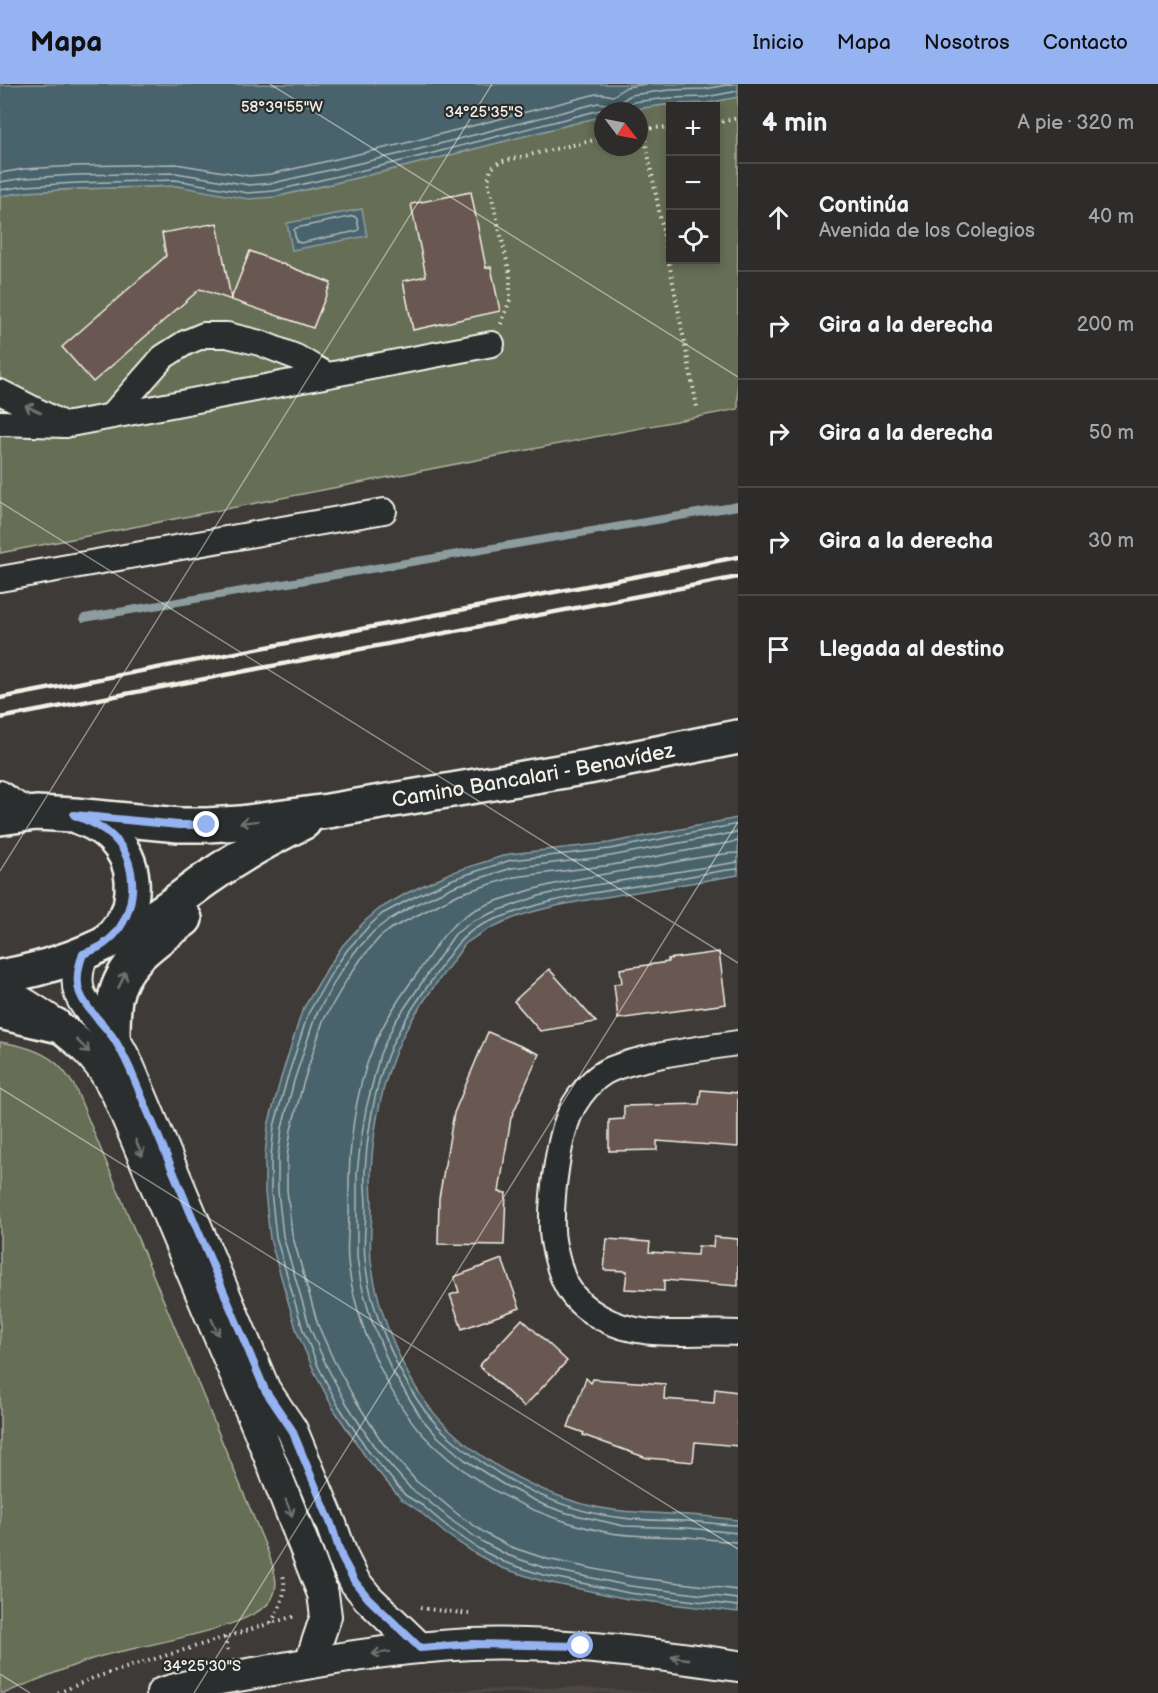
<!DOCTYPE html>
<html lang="es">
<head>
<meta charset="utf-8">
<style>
	:root { --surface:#2e2c2a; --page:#3a3836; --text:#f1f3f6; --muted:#a7a7a8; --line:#494847; --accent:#95b2f1 }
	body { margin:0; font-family:"Balsamiq Sans",sans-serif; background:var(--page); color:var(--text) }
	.controls { position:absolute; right:18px; top:18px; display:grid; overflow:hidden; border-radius:0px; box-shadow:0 3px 9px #0003 }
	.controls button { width:54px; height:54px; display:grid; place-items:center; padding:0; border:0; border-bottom:2px solid var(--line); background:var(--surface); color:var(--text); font:30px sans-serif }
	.compass { position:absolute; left:594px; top:18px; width:54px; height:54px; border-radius:50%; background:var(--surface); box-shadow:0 3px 9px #0003; rotate:122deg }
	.stop { position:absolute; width:18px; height:18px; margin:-14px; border:4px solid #95b2f1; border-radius:50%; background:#fff }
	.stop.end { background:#95b2f1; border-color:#fff; box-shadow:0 2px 6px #0008 }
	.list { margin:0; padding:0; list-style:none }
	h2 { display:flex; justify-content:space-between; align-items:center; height:78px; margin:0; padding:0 24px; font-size:26px }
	h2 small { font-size:20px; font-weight:400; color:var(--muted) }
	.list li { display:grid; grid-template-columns:39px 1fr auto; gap:18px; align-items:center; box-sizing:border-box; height:108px; padding:0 24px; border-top:2px solid var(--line) }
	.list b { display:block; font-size:22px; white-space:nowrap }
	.list p { margin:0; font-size:20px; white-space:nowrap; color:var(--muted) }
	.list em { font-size:20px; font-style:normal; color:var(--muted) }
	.icon { flex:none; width:33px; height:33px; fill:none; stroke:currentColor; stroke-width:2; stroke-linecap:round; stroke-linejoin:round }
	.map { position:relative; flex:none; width:738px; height:1609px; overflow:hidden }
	header { display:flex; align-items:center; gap:36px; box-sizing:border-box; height:84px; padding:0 30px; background:var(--accent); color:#111 }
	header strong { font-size:28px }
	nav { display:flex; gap:33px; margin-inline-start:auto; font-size:21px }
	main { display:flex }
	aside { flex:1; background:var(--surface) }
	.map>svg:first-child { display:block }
</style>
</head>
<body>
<header>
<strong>Mapa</strong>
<nav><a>Inicio</a><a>Mapa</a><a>Nosotros</a><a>Contacto</a></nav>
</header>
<main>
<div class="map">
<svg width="738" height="1609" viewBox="0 0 738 1609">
	<rect width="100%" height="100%" fill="#3d3a38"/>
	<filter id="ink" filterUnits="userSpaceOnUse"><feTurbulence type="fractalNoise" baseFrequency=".0167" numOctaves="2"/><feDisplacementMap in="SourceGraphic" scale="12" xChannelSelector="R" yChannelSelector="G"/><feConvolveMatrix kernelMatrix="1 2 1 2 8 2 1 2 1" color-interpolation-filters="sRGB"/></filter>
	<g filter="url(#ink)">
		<path fill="#4d4643" d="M582,1603L659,1609H434L463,1606Z"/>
		<g fill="#666e54" stroke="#adb09e" stroke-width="1.5" fill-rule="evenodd">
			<path d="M738,13V325L0,469V112L26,108L77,105L177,102L275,113L407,82L603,32V63H639V27H621L671,20L707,19ZM670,22H716V176H670Z"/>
			<path d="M0,958C21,961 46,967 61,984C66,989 71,997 75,1003L268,1468C273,1483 281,1501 271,1516C252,1546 132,1562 95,1574C65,1584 35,1597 5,1609H0Z"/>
		</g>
		<g fill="#48636c" stroke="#8d9c9e" stroke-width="1.5">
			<path d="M28,0H738V13L707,19L671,20L621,27H603V32L407,82L275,113L248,115L177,102L77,105L26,108L0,112V1Z"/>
			<path d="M362,125L367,152L292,166L287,139Z"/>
			<path d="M738,734V791C702,797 666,803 630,809C575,818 511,825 465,860C440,896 408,932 393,975C380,1009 372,1054 371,1090C371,1101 372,1112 372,1122C372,1140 369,1159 371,1177C378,1231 407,1305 447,1343C481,1376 524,1400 567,1415C608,1430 646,1428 688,1431C705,1432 721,1434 738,1436V1528L628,1515L542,1497L502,1484L476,1470L446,1450L419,1427L401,1415L365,1372L333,1324L314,1287L297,1248L270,1155L265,1108V1072L268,1042L281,994L302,927L327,885L343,861L365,837L379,825L407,809L450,789L509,770L609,759Z"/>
		</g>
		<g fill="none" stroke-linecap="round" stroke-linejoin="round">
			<g stroke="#afb8b6" stroke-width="1.5">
				<path d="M627,27L628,21L633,18L669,14L706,13L738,7"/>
				<path d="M0,89L24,85L76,82L176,80L249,92L271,90L402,60L596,10H603L613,12L626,3L646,0"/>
				<path d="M0,98L25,94L76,91L176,89L249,101L273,99L404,69L598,19L607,20L617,27L623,16L631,11L669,6L705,5L733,0"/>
				<path d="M0,106L26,102L77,99L176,96L248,109L274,107L406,76L600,26L605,27"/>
				<path d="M354,132L357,135L359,145L357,147L300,159L296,157L294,146L296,144Z"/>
				<path d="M738,740L610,765L511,776L453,795L410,815L382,830L369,842L348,865L332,888L308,930L287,995L274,1043L271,1072V1107L276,1153L303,1246L319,1284L338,1321L369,1368L405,1411L423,1422L450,1445L479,1465L504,1478L543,1491L629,1509L738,1522"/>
				<path d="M738,748L611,772L512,784L455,802L414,821L387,837L374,847L354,869L338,892L315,933L294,997L282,1044L278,1073V1107L283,1152L310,1244L326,1281L345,1317L375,1364L411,1405L427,1416L455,1439L483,1458L507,1471L545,1484L630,1502L738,1515"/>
				<path d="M738,757L612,781L514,793L459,810L392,844L380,853L361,875L346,897L323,937L303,1000L291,1046L287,1073V1106L292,1150L318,1241L334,1277L353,1312L382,1358L417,1398L432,1409L460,1432L488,1451L511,1463L547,1475L632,1493L738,1506"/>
				<path d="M738,769C708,770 678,778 649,783C601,791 555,797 509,813C494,818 477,823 465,832C444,846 433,867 419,887C401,911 384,936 373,964C354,1009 348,1068 349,1117C350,1137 346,1157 348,1177C354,1236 389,1319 432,1360C478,1404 539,1434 601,1447C628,1453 656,1452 684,1453C702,1454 720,1457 738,1458"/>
				<path d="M738,778L570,805L539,812L497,827L473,837L455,850L395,938L380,970L366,1025L360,1063L357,1089V1173L361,1199L371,1235L391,1285L422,1335L438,1353L465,1376L504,1401L544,1421L567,1429L624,1442L688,1444L738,1449"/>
				<path d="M738,785C706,788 673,796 642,801C598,808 555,814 513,829C501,833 487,838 476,844C456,856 445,878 432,896C415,920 399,943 388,970C374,1005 367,1051 365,1088C364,1100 366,1111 366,1123C366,1140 363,1157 365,1174C369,1227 405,1313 445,1349C494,1393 557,1427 623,1434C644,1437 666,1436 687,1437C704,1438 721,1441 738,1441"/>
			</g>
			<path stroke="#8d9c9e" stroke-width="8" d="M84,534L738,422"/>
		</g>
		<g fill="#695951" stroke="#f4f1e8" stroke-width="1.5">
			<path d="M471,108L486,184L491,183L500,227L413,246L403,197L426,192L411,120Z"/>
			<path d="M217,139L231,215L250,167L331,199L313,244L200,205L93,298L62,263L166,172L162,149Z"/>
			<path d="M719,868L726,920L618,935L614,900L622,899L620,885L668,878V875Z"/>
			<path d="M549,885L596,938L540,947L514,917Z"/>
			<path d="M488,948L539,970L511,1034L499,1108L506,1109L504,1161L438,1160L439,1114L454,1029Z"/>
			<path d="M701,1006L738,1009V1063L657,1057V1066L609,1067V1036L624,1035V1022L699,1020Z"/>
			<path d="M714,1153L738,1155V1202L664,1196V1207L625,1205L627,1187L604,1186L607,1155L650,1158L649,1168L697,1171L698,1162L713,1163Z"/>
			<path d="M502,1175L520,1224L462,1245L450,1211L459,1208L454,1193Z"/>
			<path d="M522,1235L567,1277L524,1323L479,1282Z"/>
			<path d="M586,1294L591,1299L593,1295L665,1300L664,1315L714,1319L715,1305L738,1308V1362L695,1358L693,1378L647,1374L583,1351L584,1349L568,1343Z"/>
		</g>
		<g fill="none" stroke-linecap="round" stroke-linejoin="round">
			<defs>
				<g id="minor">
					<path d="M0,308L65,341L0,339"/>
					<path d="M111,332L163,273L185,259L204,251H227L260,259L296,273L327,291"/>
					<path d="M65,341L492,260"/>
					<path d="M0,495L384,427"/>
					<path d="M0,709L16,720L36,729"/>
					<path d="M738,959C709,963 681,967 653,973C637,977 620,980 605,988C593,995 582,1008 574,1021C558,1050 551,1112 552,1145C552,1159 560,1190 567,1202C574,1215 587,1226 600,1233C641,1257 693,1246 738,1249"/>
				</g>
				<g id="tertiary">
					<path d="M83,870C67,912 88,922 112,952C119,962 125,974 130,985L265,1306L292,1346L331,1440L343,1474L355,1498L368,1514L420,1564"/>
					<path d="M0,906C31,922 76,951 97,978C105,987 111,999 117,1010L262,1354L323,1510L326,1532L310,1579"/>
					<path d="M162,1609C200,1597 239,1592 278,1585C342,1573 406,1563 471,1560C561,1557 650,1569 738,1582"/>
				</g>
				<g id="secondary">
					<path id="s1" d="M0,734L36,729L74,731L179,741H207L240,739L328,727L588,683L738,653"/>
					<path d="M81,734C114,746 135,773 132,809C131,814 131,819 130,823C125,837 117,847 107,858"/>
					<path d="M0,893C52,884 95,867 141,841C164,828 184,811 205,796C236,774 270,754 304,738"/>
					<path d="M0,928L55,941"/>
					<path d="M113,954C113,941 113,928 115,915C122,877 156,857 185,835"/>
				</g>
			</defs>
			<use href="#minor" stroke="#f4f1e8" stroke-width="28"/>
			<use href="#tertiary" stroke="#f4f1e8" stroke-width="34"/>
			<use href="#secondary" stroke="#f4f1e8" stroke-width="38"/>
			<g stroke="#f4f1e8" stroke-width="4" stroke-dasharray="1.5 4.5" stroke-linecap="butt">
				<path d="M716,39L738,34"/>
				<path d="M643,44L697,323"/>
				<path d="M639,45L670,43"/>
				<path d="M501,240L510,216V190L488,97L491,85L499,78L603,54"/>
				<path d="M420,1524L469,1530"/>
				<path d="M271,1539C281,1522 287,1509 283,1490"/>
				<path d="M225,1553L228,1567"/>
				<path d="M58,1609L93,1594L291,1533H296"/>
			</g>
			<use href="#minor" stroke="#2a2d2e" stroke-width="24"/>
			<use href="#tertiary" stroke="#2a2d2e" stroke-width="30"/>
			<use href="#secondary" stroke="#2a2d2e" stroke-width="33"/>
			<g stroke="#f4f1e8" stroke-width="4.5">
				<path d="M0,614L738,473"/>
				<path d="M0,634L738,493"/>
			</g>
		</g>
		<defs><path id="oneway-shaft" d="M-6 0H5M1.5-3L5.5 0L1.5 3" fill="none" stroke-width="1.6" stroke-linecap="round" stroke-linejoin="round" transform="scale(1.5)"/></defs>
		<g stroke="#71726f">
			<use href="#oneway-shaft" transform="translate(33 325) rotate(-154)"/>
			<use href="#oneway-shaft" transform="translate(249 738) rotate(173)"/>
			<use href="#oneway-shaft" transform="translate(122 896) rotate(-66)"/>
			<use href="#oneway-shaft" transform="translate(83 962) rotate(45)"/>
			<use href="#oneway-shaft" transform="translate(139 1064) rotate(67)"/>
			<use href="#oneway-shaft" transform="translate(215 1243) rotate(67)"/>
			<use href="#oneway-shaft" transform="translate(289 1424) rotate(68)"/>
			<use href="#oneway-shaft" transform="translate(381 1569) rotate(173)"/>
			<use href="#oneway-shaft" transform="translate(680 1574) rotate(-172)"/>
		</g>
	</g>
	<g fill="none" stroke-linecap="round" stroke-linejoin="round" filter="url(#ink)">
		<path stroke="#95b2f1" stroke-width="8" d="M207,741H179L74,731C89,737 102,742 114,754C142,782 137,837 104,860C98,865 90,867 83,870C67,912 89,922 112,952C119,962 125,974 130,985L265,1306L292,1346L331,1440L342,1474L355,1498L368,1514L420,1564L472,1560L581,1562"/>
	</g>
	<path fill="none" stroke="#f4f1e8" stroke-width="1.5" stroke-opacity="0.45" d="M270,0L738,293M0,418L738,879M0,787L492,0M0,1004L738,1465M0,1590L30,1609M194,1609L738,738"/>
	<g text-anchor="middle" stroke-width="4.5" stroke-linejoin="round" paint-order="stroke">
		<g font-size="21" fill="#f4f1e8" stroke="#2a2d2e">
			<text dy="7" stroke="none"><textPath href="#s1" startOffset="538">Camino Bancalari - Benavídez</textPath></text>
		</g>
	</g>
	<g font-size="15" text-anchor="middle" fill="#f4f1e8" stroke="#2a2d2e" stroke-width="4.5" stroke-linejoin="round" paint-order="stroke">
		<text x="282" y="28">58°39'55"W</text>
		<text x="484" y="33">34°25'35"S</text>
		<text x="202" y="1587">34°25'30"S</text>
	</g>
</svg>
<div class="controls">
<button>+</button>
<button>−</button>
<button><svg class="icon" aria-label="locate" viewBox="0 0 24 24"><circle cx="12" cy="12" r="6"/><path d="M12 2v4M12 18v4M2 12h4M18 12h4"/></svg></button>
</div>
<svg class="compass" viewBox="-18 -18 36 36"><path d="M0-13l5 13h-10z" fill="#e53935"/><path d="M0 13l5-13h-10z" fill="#a7a7a8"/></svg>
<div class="stop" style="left:581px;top:1562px"></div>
<div class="stop end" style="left:207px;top:741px"></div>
</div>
<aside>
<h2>4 min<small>A pie · 320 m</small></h2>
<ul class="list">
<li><svg class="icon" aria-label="ahead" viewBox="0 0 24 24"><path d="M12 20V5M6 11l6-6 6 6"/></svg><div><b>Continúa</b><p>Avenida de los Colegios</p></div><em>40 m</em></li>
<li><svg class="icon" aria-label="right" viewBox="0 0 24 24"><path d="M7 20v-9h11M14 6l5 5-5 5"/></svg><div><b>Gira a la derecha</b></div><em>200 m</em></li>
<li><svg class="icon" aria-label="right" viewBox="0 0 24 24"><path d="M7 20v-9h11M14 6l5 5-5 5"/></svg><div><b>Gira a la derecha</b></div><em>50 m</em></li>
<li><svg class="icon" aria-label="right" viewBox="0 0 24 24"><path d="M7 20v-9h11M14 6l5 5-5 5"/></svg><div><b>Gira a la derecha</b></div><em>30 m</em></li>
<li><svg class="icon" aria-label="arrive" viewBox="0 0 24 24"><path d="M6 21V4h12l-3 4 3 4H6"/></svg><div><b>Llegada al destino</b></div></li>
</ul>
</aside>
</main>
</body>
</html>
